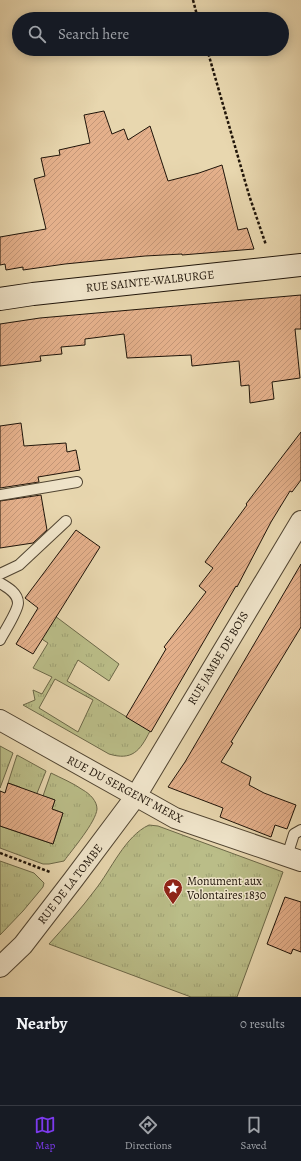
<!DOCTYPE html>
<html lang="en">
<head>
<meta charset="utf-8">
<style>
	:root { --surface:#171b24; --page:#20242c; --text:#f1f3f6; --muted:#9ea1a6; --line:#363941; --accent:#7c3aed }
	body { margin:0; font-family:Alegreya,serif; background:var(--page); color:var(--text) }
	.list { margin:0; padding:0; list-style:none }
	h2 { display:flex; justify-content:space-between; align-items:center; height:52px; margin:0; padding:0 16px; font-size:17px }
	h2 small { font-size:13px; font-weight:400; color:var(--muted) }
	.icon { flex:none; width:22px; height:22px; fill:none; stroke:currentColor; stroke-width:2; stroke-linecap:round; stroke-linejoin:round }
	.map { position:relative; flex:none; width:301px; height:997px; overflow:hidden }
	.search { position:absolute; background:var(--surface); box-shadow:0 2px 10px #0003; left:12px; right:12px; top:12px; height:44px; display:flex; align-items:center; gap:10px; box-sizing:border-box; padding:0 14px; border-radius:22px; color:var(--muted); font-size:15px }
	.sheet { height:108px; background:var(--surface) }
	nav { display:flex; justify-content:space-around; align-items:center; box-sizing:border-box; height:56px; border-top:1px solid var(--line); background:var(--surface); font-size:11px; color:var(--muted) }
	nav a { display:grid; justify-items:center; gap:2px }
	nav .on { color:var(--accent) }
	.map>svg:first-child { display:block }
</style>
</head>
<body>
<div class="map">
<svg width="301" height="997" viewBox="0 0 301 997">
	<defs>
		<pattern id="grass-tufts" width="24" height="20" patternUnits="userSpaceOnUse"><rect width="24" height="20" fill="#babd88"/><path d="M3 7l-1-3M5 7V3M7 7l1-3M15 17l-1-3M17 17v-4M19 17l1-3" fill="none" stroke="#9fa274"/></pattern>
		<pattern id="building-hatch" width="6" height="6" patternUnits="userSpaceOnUse"><rect width="6" height="6" fill="#e4b08b"/><path d="M-1 1l2-2M0 6l6-6M5 7l2-2" fill="none" stroke="#c39677"/></pattern>
	</defs>
	<rect width="100%" height="100%" fill="#e8d7af"/>
	<filter id="stains"><feTurbulence type="fractalNoise" baseFrequency=".005" numOctaves="4"/><feColorMatrix values="0 0 0 0 .2 0 0 0 0 .09 0 0 0 0 .02 0 0 0 .5 -.17"/></filter>
	<radialGradient id="worn" r=".72"><stop offset=".6" stop-color="#630" stop-opacity="0"/><stop offset="1" stop-color="#630" stop-opacity=".3"/></radialGradient>
	<g fill="url(#grass-tufts)" stroke="#6c6848" fill-rule="evenodd">
		<path d="M43,607L119,664L109,681L78,660L67,681L150,731C140,751 132,761 109,754L23,705L35,700L33,690L42,694L52,677L33,668L48,643L26,629ZM55,679L93,700L78,732L39,708Z"/>
		<path d="M0,746L13,753L0,788Z"/>
		<path d="M17,755L46,771L33,803L20,787L8,783Z"/>
		<path d="M51,773C61,778 73,783 83,790C90,794 97,801 97,809C96,822 72,850 64,861L49,864H43L0,848V826L53,844L63,813L52,809L55,800L43,796Z"/>
		<path d="M149,825L158,826L283,872L237,997H191L49,944C65,926 81,909 95,890C111,870 125,836 149,825Z"/>
		<path d="M0,861L34,873L44,883L43,887L23,911L0,935Z"/>
	</g>
	<g fill="url(#building-hatch)" stroke="#1f1409">
		<path d="M104,111L112,134L124,129L128,140L150,126L168,181L199,173L222,165L238,230L247,228L254,249L182,255V254L145,256L65,264L23,270V267L6,270L5,264L0,265V237L46,229L34,179L45,176L41,158L60,155L59,150L90,143L84,115Z"/>
		<path d="M301,295V329H295L300,378L272,382L274,399L250,403L249,385L241,386L239,361L192,366L191,355L127,358L124,334L85,339V345L61,347L62,354L40,356L41,361L0,366V324L40,318Z"/>
		<path d="M21,423L24,446L66,443L67,452L76,450L80,470L38,477L39,482L0,488V426Z"/>
		<path d="M301,432V480L292,492L290,491L271,522L237,587L236,586L151,732L126,717L166,649L164,647L206,592L199,586L213,568L205,562L247,505L246,504Z"/>
		<path d="M41,495L47,530L33,543L0,548V501Z"/>
		<path d="M76,530L100,547L33,654L16,644L38,608L25,598Z"/>
		<path d="M301,564V627L231,742L233,743L221,762L251,777L249,785L264,793L296,805L287,829L275,825L271,837L220,817L223,808L168,787L185,762Z"/>
		<path d="M8,783L55,800L52,809L63,813L53,844L0,826V791L5,793Z"/>
		<path d="M285,897L301,902V952L293,949L291,954L267,944Z"/>
	</g>
	<g fill="none" stroke-linecap="round" stroke-linejoin="round">
		<defs>
			<g id="lane">
				<path d="M0,495L77,482"/>
				<path d="M0,574L19,565L66,521"/>
				<path d="M0,583C7,587 18,593 18,603C18,611 4,632 0,640"/>
				<path d="M287,856L294,834L301,830"/>
			</g>
			<g id="street">
				<path d="M0,720L175,818L301,861"/>
				<path d="M0,967L23,945L73,880L136,796L301,521"/>
			</g>
			<path id="secondary" d="M0,299L33,294L301,265"/>
		</defs>
		<use href="#lane" stroke="#514532" stroke-width="12"/>
		<use href="#street" stroke="#514532" stroke-width="22"/>
		<use href="#secondary" stroke="#1f1409" stroke-width="24"/>
		<g stroke="#1f1409" stroke-width="2.5" stroke-dasharray="3 2" stroke-linecap="butt">
			<path d="M193,0L198,19"/>
			<path d="M207,49L249,195L266,245"/>
			<path d="M0,853L50,872"/>
		</g>
		<use href="#lane" stroke="#f0e5cb" stroke-width="10"/>
		<use href="#street" stroke="#f0e5cb" stroke-width="20"/>
		<use href="#secondary" stroke="#f0e5cb" stroke-width="22"/>
	</g>
	<defs>
		<symbol id="sight-pin" viewBox="-11 -11 22 30"><path d="M0 17L-7.5 6A9.5 9.5 0 1 1 7.5 6Z" fill="#8f2418" stroke="#f0e5cb"/><path d="M0-6L1.8-2.2L6-1.7L2.9 1.2L3.7 5.4L0 3.3L-3.7 5.4L-2.9 1.2L-6-1.7L-1.8-2.2Z" fill="#fff"/></symbol>
	</defs>
	<g fill-rule="evenodd">
		<use href="#sight-pin" x="162" y="877" width="22" height="30"/>
	</g>
	<g text-anchor="middle" stroke-width="3" stroke-linejoin="round" paint-order="stroke">
		<g font-size="12" fill="#1f1409" stroke="#f0e5cb">
			<text transform="translate(150 281) rotate(-6)" y="4">RUE SAINTE-WALBURGE</text>
			<text transform="translate(218 658) rotate(-59)" y="4">RUE JAMBE DE BOIS</text>
			<text transform="translate(125 789) rotate(28)" y="4">RUE DU SERGENT MERX</text>
			<text transform="translate(70 884) rotate(-52)" y="4">RUE DE LA TOMBE</text>
		</g>
		<g font-size="12" fill="#1f1409" stroke="#f0e5cb" text-anchor="start">
			<text x="187" y="885">Monument aux<tspan x="187" dy="14">Volontaires 1830</tspan></text>
		</g>
	</g>
	<rect width="100%" height="100%" filter="url(#stains)"/>
	<rect width="100%" height="100%" fill="url(#worn)"/>
</svg>
<div class="search"><svg class="icon" aria-label="search" viewBox="0 0 24 24"><circle cx="10" cy="10" r="6"/><path d="M15 15l6 6"/></svg>Search here</div>
</div>
<section class="sheet">
<h2>Nearby<small>0 results</small></h2>
<ul class="list">
</ul>
</section>
<nav>
<a class="on"><svg class="icon" aria-label="map" viewBox="0 0 24 24"><path d="M3 6l6-2 6 2 6-2v14l-6 2-6-2-6 2zM9 4v14M15 6v14"/></svg>Map</a>
<a><svg class="icon" aria-label="directions" viewBox="0 0 24 24"><path d="M12 3l9 9-9 9-9-9zM9 14v-3h6M13 9l2 2-2 2"/></svg>Directions</a>
<a><svg class="icon" aria-label="saved" viewBox="0 0 24 24"><path d="M7 4h10v16l-5-4-5 4z"/></svg>Saved</a>
</nav>
</body>
</html>
